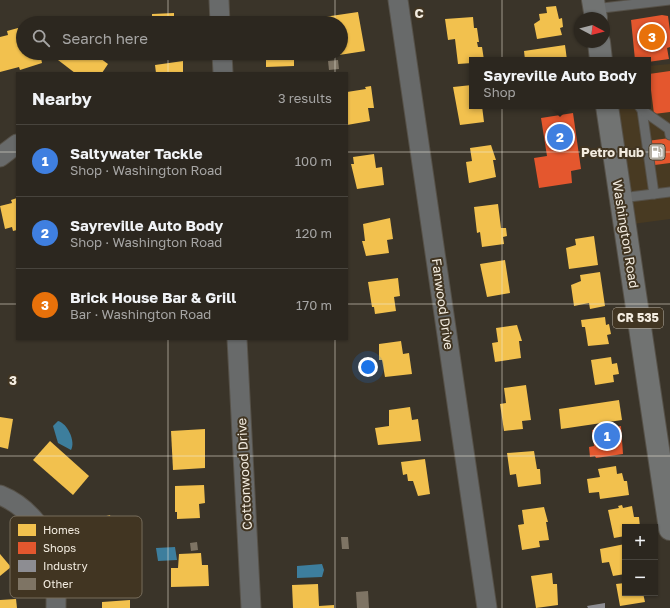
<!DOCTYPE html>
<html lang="en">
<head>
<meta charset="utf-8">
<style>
	:root { --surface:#2c271f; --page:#342f28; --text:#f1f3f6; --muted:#a6a5a4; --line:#48443d; --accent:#8c9099 }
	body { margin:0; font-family:"Golos Text",sans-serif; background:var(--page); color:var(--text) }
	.controls { position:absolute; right:12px; bottom:12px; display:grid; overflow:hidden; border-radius:0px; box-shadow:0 1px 3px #0004 }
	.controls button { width:36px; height:36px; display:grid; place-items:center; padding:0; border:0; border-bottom:1px solid var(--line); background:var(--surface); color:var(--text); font:20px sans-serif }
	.compass { position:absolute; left:574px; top:12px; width:36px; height:36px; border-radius:50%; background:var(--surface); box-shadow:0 1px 3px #0004; rotate:97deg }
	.you { position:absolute; left:368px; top:367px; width:14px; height:14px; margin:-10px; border:3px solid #fff; border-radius:50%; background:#1a73e8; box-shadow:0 0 0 6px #1a73e833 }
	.badge { display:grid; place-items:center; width:26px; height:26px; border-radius:50%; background:var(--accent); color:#fff; font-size:13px; font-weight:700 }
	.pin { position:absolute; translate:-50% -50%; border:2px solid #fff; box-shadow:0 1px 4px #0006 }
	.popup { position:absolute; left:469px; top:57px; width:182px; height:52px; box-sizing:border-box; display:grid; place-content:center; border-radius:0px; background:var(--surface); filter:drop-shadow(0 1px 3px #0005); font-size:13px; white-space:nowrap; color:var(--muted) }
	.popup b { font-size:15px; color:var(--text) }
	.popup::after { content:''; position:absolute; left:50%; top:100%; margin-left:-8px; border:8px solid transparent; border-top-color:var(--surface) }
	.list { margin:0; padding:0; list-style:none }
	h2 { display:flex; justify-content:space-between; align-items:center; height:52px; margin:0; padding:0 16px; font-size:17px }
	h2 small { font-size:13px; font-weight:400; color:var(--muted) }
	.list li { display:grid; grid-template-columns:26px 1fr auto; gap:12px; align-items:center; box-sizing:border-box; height:72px; padding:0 16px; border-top:1px solid var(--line) }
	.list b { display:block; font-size:15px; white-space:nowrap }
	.list p { margin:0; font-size:13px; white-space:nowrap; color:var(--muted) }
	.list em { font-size:13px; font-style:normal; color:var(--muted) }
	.icon { flex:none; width:22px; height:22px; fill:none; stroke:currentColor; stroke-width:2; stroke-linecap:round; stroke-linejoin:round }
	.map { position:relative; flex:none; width:670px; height:608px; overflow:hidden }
	.search { position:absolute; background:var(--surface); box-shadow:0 1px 3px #0004; left:16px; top:16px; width:332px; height:44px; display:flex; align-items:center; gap:10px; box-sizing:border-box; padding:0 14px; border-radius:22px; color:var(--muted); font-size:15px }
	.panel { position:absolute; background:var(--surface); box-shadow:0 1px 3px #0004; left:16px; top:72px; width:332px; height:268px; border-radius:0px }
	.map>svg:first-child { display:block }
</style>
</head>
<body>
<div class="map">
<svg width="670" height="608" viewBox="0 0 670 608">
	<rect width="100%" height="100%" fill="#3a3429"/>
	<path fill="#483a22" d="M670,64V219L625,225L607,106H648V66Z"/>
	<g fill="#3d7e9d">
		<path d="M58,421C67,423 76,441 71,450L58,443L53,426Z"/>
		<path d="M175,547L177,560L158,561L156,548Z"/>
		<path d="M322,564L324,570L322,577L297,578V566Z"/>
	</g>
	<g fill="#f2c14e">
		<path d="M556,6L559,19L562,18L563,27L560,28L562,35L537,39L534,24L540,20L539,14L547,13L546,7Z"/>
		<path d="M358,12L365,51L339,55V53H341V23H325L324,17Z"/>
		<path d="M174,13V23H150V21H152V14Z"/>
		<path d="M473,17L474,28H477L479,42H477L478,47H482L484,60H472V63L458,64L455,39L448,40L445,19Z"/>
		<path d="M18,28L20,35L23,34V53H40L42,63L20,70L19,67L0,72V37L8,35L7,31Z"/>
		<path d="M565,45L567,60H525L524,51Z"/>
		<path d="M63,53H93L108,64L102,73H75L58,60Z"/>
		<path d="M266,53H294V66L266,67Z"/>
		<path d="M183,61V73H156L155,65Z"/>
		<path d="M472,85V106H482L484,122L460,125L453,87Z"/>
		<path d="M371,86L374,108H368L370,121L347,125V92L366,89L365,87Z"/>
		<path d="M491,145L496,160H493L496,177L469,183L466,162L472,161L470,148Z"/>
		<path d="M374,154L376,168L382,167L384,185L357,189L351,164H354L353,157Z"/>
		<path d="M17,198V230L13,231L12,227L5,229L0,206L12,203L11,200Z"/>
		<path d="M498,204L501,228H506L507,236L503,237L504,244L482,247L480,232L477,233L474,207Z"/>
		<path d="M390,218L393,239L387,240L389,253L366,256L362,241H365L363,224Z"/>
		<path d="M594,236L598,265L569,269L566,248L576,245L575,239Z"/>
		<path d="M505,260L510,293L487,297L480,264Z"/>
		<path d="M600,272L605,306L590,309L589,303L574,306L571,285L581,281L580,275Z"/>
		<path d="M398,278L400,296L394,297L396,311L375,314L374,307H372L368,282Z"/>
		<path d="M605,317L606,325L609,324L611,334L607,335L609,344L588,346L585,327H582L581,320Z"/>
		<path d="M517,325L522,341H519L521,358L495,362L492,343L498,342L496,328Z"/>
		<path d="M401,341L403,354L409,353L412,374L385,377L382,360H379V344Z"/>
		<path d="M611,357L612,364L617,363L619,374L613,375L614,382L595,385L591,360Z"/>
		<path d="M526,385L531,420L522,421L523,429L504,431L500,404L506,403L504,388Z"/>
		<path d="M619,400L622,420L561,429L559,409Z"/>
		<path d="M410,407L412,420L418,419L421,441L378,445L375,428L389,426V410Z"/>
		<path d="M0,417L13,419L8,449L0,447Z"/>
		<path d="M205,429V468L173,470L171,431Z"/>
		<path d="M50,441L89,476L73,495L33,460Z"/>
		<path d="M534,451L537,469H540L541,484L518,487L516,474L510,475L507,453Z"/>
		<path d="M425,459L430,494L418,496L413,481H408L407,474L403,475L401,462Z"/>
		<path d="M616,466L617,474L622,473L624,481H627L629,495L600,499L599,492L589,493L587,479L600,477L598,469Z"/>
		<path d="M204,485L205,503L199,504L200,518L177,519V512H175V486Z"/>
		<path d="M622,505L623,508L632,506L634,517H639L640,527H625V536L614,538L608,510L619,508L618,506Z"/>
		<path d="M544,507L548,522H546L549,540L539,541L540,547L522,550L518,525L524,524L522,510Z"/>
		<path d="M110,515L114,528L118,527L127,563L104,568L100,555H96L88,521Z"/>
		<path d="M625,544V574L613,576L609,562L602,563L600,549Z"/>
		<path d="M201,553L202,565H208L209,586L171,587V568H178L179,554Z"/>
		<path d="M0,554L11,567L0,576Z"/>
		<path d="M552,573L553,584H557L558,605L536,608L531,576Z"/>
		<path d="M625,583V593H643L645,602L620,606L616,584Z"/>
		<path d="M318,584L319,606L334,605V608H293L292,585Z"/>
		<path d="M16,599L17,608H0V600Z"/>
		<path d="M130,600V608H102V602Z"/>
	</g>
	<g fill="#e4572e">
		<path d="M662,15L668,16L670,31V47L667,48L669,59L648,62V60H635L631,20Z"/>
		<path d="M670,71V112L654,114L649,74Z"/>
		<path d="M573,113L581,169L571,171L572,183L539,188L534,158L547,156L541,118Z"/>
		<path d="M670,138V163L647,166V141Z"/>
		<path d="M621,426L623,454L596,458L595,456L590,457L589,447L594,446L592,430Z"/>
	</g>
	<path fill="#8d8d92" d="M605,603V608H588L587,606Z"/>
	<g fill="#7e7464">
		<path d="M338,60L339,69L329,70L328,61Z"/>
		<path d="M341,537H348L349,549H342Z"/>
		<path d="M197,542L198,550L191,551L190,543Z"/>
		<path d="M368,591L369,608H357L356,592Z"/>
	</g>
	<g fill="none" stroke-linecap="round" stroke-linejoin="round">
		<defs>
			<g id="service">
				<path d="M594,9L670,0"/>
				<path d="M639,106L642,110L654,194"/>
				<path d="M642,110L669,129L670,135"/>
				<path d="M621,198L670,192"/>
			</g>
			<g id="minor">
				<path d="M219,0L220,23"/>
				<path d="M398,0L487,608"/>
				<path d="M222,53L223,73"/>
				<path d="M0,157L17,144"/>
				<path d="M237,339L251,608"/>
				<path d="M0,495C27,506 49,532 54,562C57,576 56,593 56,608"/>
			</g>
			<g id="primary">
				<path d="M593,0L596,18"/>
				<path d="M599,42L601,60"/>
				<path d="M607,106L670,529"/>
			</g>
		</defs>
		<use href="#service" stroke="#565148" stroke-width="11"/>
		<use href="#minor" stroke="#565148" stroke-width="21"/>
		<use href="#primary" stroke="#565148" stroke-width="24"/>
		<use href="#service" stroke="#686a6a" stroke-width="9"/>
		<use href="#minor" stroke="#686a6a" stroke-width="19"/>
		<use href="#primary" stroke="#717372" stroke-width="22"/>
	</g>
	<path fill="none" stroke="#f3ece0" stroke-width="1" stroke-opacity="0.55" d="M168,0V23M335,0V23M502,0V608M168,53V73M335,53V73M0,152H17M347,152H670M0,304H17M347,304H670M168,339V608M335,339V608M0,456H670"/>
	<defs>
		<symbol id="fuel-square" viewBox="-11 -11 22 22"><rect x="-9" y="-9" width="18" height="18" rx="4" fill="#b2aca0" stroke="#413522"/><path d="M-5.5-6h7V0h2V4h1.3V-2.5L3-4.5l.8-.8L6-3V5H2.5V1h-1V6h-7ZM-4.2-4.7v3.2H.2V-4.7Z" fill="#fff"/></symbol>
	</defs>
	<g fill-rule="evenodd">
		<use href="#fuel-square" x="647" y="142" width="20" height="20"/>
	</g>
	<g text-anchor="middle" stroke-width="4" stroke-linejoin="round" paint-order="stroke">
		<rect fill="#413522" stroke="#beb5a7" stroke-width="1" x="613" y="308" width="50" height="20" rx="3"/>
		<g font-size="12" font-weight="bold" fill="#f3ece0">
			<text x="638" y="322">CR 535</text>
		</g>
		<g font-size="13" font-weight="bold" fill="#f3ece0" stroke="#413522" text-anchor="end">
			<text x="644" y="157">Petro Hub</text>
		</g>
		<g font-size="13" fill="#f3ece0" stroke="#413522">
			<text transform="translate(626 234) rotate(81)" y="5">Washington Road</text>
			<text transform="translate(443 304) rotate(82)" y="5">Fanwood Drive</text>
			<text transform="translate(244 474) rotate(-93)" y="5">Cottonwood Drive</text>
		</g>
	</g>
	<rect x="10" y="516" width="132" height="82" rx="6" fill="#413522" stroke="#766c5b" stroke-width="1"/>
	<rect x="18" y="524" width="18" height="12" fill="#f2c14e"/>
	<rect x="18" y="542" width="18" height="12" fill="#e4572e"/>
	<rect x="18" y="560" width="18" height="12" fill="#8d8d92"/>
	<rect x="18" y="578" width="18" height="12" fill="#7e7464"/>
	<g font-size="11" fill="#f3ece0">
		<text x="43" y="534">Homes</text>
		<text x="43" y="552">Shops</text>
		<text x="43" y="570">Industry</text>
		<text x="43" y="588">Other</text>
	</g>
	<g font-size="13" text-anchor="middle" font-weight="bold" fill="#f3ece0" stroke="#413522" stroke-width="4" stroke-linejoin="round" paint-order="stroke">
		<text x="419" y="18">C</text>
		<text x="13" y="385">3</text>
	</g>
</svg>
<div class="controls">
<button>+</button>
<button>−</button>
</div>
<svg class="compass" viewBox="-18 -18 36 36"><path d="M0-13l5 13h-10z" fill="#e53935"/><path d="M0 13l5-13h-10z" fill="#a6a5a4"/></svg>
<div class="you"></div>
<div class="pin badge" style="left:607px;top:436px;background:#3f7fe0">1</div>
<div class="pin badge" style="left:560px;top:137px;background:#3f7fe0">2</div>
<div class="popup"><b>Sayreville Auto Body</b>Shop</div>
<div class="pin badge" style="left:652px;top:37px;background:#e8710a">3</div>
<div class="search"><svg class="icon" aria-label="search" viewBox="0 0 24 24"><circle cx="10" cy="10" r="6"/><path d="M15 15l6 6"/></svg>Search here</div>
<section class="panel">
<h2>Nearby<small>3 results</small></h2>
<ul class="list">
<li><span class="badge" style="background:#3f7fe0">1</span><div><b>Saltywater Tackle</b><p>Shop · Washington Road</p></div><em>100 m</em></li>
<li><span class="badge" style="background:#3f7fe0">2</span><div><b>Sayreville Auto Body</b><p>Shop · Washington Road</p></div><em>120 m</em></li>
<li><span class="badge" style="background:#e8710a">3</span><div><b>Brick House Bar &amp; Grill</b><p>Bar · Washington Road</p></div><em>170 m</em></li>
</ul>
</section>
</div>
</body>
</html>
